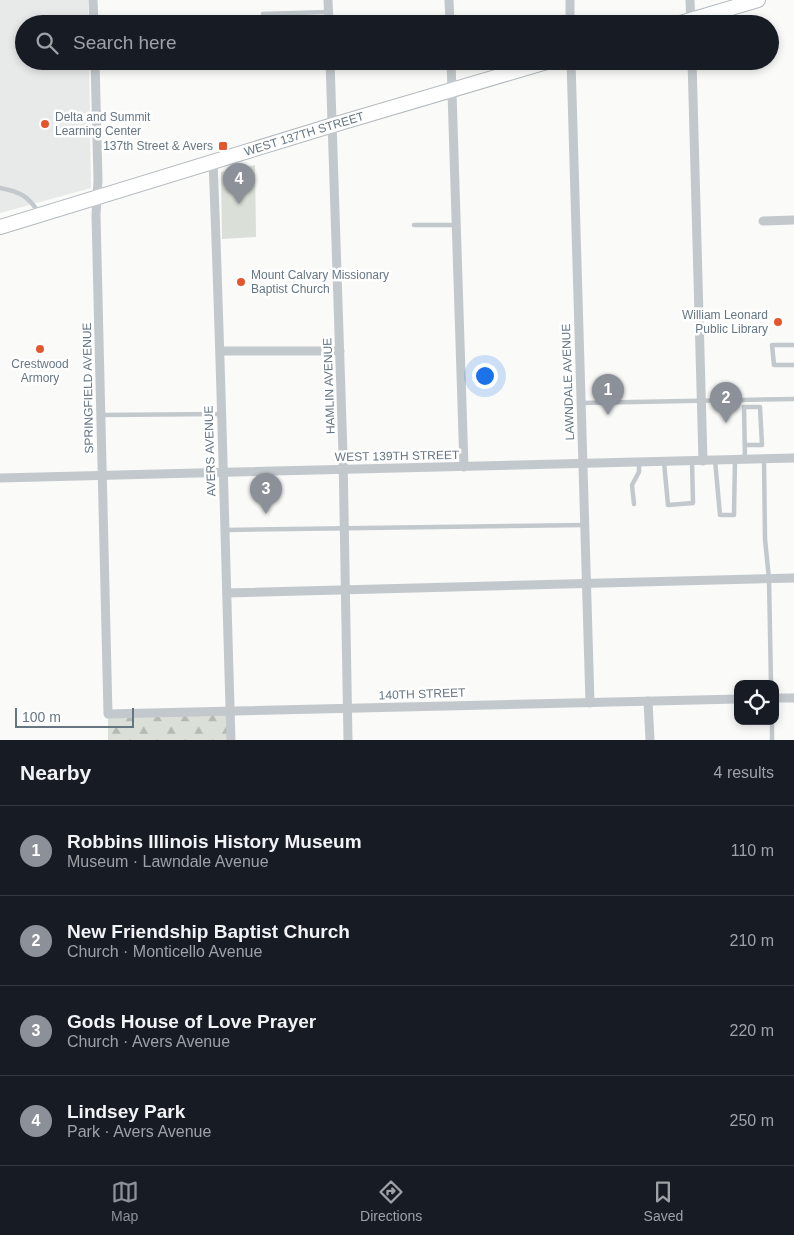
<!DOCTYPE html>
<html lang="en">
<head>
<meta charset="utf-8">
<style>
	:root { --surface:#171b24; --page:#242831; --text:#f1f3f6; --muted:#9ea1a6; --line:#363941; --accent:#8c9099 }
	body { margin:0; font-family:Arial,sans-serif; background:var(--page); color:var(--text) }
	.controls { position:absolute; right:15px; bottom:15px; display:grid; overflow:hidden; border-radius:10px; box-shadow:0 2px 8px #0003 }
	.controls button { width:45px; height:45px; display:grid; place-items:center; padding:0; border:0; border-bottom:1px solid var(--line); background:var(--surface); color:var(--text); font:25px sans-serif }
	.scale { position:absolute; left:15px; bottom:12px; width:119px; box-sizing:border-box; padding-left:5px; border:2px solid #657683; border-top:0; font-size:14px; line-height:18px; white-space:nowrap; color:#657683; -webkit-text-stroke:4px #fff; paint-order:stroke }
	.you { position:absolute; left:484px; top:375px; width:18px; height:18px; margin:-12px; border:4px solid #fff; border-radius:50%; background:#1a73e8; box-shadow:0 0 0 8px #1a73e833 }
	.badge { display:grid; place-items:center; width:32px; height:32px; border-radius:50%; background:var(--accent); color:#fff; font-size:16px; font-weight:700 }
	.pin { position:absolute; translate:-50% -41px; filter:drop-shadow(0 1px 2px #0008) }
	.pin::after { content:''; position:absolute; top:26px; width:18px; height:15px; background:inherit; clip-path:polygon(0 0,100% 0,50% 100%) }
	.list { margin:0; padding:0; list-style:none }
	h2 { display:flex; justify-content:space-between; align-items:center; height:65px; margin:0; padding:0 20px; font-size:21px }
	h2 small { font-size:16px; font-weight:400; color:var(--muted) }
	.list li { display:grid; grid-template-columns:32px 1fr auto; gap:15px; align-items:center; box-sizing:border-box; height:90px; padding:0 20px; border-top:1px solid var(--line) }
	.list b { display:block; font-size:19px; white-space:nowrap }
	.list p { margin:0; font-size:16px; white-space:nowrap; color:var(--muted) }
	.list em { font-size:16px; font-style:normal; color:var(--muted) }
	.icon { flex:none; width:28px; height:28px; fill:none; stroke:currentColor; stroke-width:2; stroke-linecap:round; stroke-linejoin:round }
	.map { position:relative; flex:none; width:794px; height:740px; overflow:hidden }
	.search { position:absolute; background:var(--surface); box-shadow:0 2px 8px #0003; left:15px; right:15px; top:15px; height:55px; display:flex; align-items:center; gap:12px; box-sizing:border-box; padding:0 18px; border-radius:28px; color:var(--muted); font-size:19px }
	.sheet { height:425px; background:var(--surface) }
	nav { display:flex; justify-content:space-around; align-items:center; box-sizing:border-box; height:70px; border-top:1px solid var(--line); background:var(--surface); font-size:14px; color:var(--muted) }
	nav a { display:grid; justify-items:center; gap:2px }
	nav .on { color:var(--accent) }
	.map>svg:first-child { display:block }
</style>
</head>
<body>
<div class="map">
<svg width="794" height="740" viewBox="0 0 794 740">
	<defs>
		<pattern id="forest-firs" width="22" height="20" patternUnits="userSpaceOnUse" patternTransform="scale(1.25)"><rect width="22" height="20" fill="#dadfd7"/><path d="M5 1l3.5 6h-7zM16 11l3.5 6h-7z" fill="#b4b9b4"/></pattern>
	</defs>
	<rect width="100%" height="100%" fill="#fafaf8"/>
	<path fill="#e8e9e9" d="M0,0H88L89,24H24V61H89L91,188L0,213Z"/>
	<path fill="#dadfd7" d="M255,165L256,237L222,239L221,172Z"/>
	<path fill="url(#forest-firs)" d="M230,711L231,740H108V714Z"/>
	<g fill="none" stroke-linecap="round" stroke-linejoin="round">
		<defs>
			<g id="secondary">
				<path d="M677,24L758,0"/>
				<path id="s1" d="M0,227L333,125L550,61"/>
			</g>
		</defs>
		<use href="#secondary" stroke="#b3babf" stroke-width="16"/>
		<g stroke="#c3c8cc" stroke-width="4.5">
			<path d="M263,14L328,12"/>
			<path d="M0,188C21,192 28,196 39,213"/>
			<path d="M414,225H456"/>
			<path d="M794,345H772L774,365H794"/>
			<path d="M581,403L794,399"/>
			<path d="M102,415L221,414"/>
			<path d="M745,445H762L760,407H744L745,459"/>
			<path d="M764,459L765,539L769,579L771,684"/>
			<path d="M715,460L720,515H734L735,459"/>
			<path d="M664,462L668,505L693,503L692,461"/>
			<path d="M634,504L632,485L639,472V462"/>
			<path d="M225,530L585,525"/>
			<path d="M772,721V740"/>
		</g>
		<g stroke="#c3c8cc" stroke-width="9">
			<path d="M93,0L94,24"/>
			<path d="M328,0L329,24"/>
			<path d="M449,0L450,24"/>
			<path d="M570,0V24"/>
			<path d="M690,0L691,24"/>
			<path d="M95,61L98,180L96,215L108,714L738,699"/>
			<path d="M330,61L343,454L348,740"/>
			<path d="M451,61L464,467"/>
			<path d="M571,61L590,703"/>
			<path d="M692,61L703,461"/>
			<path d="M213,162C221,354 225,547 231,740"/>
			<path d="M763,221L794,220"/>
			<path d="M221,351H340"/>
			<path d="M0,478L794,458"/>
			<path d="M227,593L794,578"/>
			<path d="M775,698H794"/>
			<path d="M648,701L650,740"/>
		</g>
		<use href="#secondary" stroke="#fff" stroke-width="14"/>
	</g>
	<g fill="#e4572e" stroke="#fff" stroke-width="2">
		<circle cx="45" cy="124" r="5"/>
		<rect x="218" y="141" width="10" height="10" rx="2.5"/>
		<circle cx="241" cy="282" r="5"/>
		<circle cx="778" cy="322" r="5"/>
		<circle cx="40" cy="349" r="5"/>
	</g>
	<g text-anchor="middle" stroke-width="5" stroke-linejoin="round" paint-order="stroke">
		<g font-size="12" fill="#657683" stroke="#fff" text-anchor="start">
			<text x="55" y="121">Delta and Summit<tspan x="55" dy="14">Learning Center</tspan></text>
			<text x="213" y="150" text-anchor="end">137th Street &amp; Avers</text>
			<text x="251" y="279">Mount Calvary Missionary<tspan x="251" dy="14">Baptist Church</tspan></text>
			<text x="768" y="319" text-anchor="end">William Leonard<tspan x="768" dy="14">Public Library</tspan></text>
			<text x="40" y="368" text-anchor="middle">Crestwood<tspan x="40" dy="14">Armory</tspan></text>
		</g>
		<g font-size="12" fill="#657683" stroke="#fff">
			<text dy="4" stroke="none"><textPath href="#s1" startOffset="318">WEST 137TH STREET</textPath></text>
			<text transform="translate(568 382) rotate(-92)" y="4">LAWNDALE AVENUE</text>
			<text transform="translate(329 386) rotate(-92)" y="4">HAMLIN AVENUE</text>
			<text transform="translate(88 388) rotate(-91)" y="4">SPRINGFIELD AVENUE</text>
			<text transform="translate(210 451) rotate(-92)" y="4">AVERS AVENUE</text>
			<text transform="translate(397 456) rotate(-1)" y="4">WEST 139TH STREET</text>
			<text transform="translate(422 694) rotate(-2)" y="4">140TH STREET</text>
		</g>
	</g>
</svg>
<div class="controls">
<button><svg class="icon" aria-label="locate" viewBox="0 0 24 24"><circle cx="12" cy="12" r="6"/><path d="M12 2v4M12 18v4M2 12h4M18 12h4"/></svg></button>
</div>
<div class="scale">100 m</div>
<div class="you"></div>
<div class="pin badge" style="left:608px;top:415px">1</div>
<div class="pin badge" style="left:726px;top:423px">2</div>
<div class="pin badge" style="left:266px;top:514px">3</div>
<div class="pin badge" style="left:239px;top:204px">4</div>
<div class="search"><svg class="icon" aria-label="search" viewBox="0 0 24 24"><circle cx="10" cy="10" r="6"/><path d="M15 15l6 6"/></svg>Search here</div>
</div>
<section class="sheet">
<h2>Nearby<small>4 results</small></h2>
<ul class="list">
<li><span class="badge">1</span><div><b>Robbins Illinois History Museum</b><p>Museum · Lawndale Avenue</p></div><em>110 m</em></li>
<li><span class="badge">2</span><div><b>New Friendship Baptist Church</b><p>Church · Monticello Avenue</p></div><em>210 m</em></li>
<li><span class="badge">3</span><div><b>Gods House of Love Prayer</b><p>Church · Avers Avenue</p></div><em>220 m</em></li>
<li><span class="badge">4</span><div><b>Lindsey Park</b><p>Park · Avers Avenue</p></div><em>250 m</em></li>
</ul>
</section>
<nav>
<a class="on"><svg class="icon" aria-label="map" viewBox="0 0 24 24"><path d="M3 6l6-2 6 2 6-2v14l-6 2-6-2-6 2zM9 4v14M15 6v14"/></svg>Map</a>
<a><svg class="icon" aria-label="directions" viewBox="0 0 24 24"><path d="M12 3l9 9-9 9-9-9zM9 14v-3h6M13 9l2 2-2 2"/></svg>Directions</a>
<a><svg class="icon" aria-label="saved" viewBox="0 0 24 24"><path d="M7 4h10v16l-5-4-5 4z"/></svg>Saved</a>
</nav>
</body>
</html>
